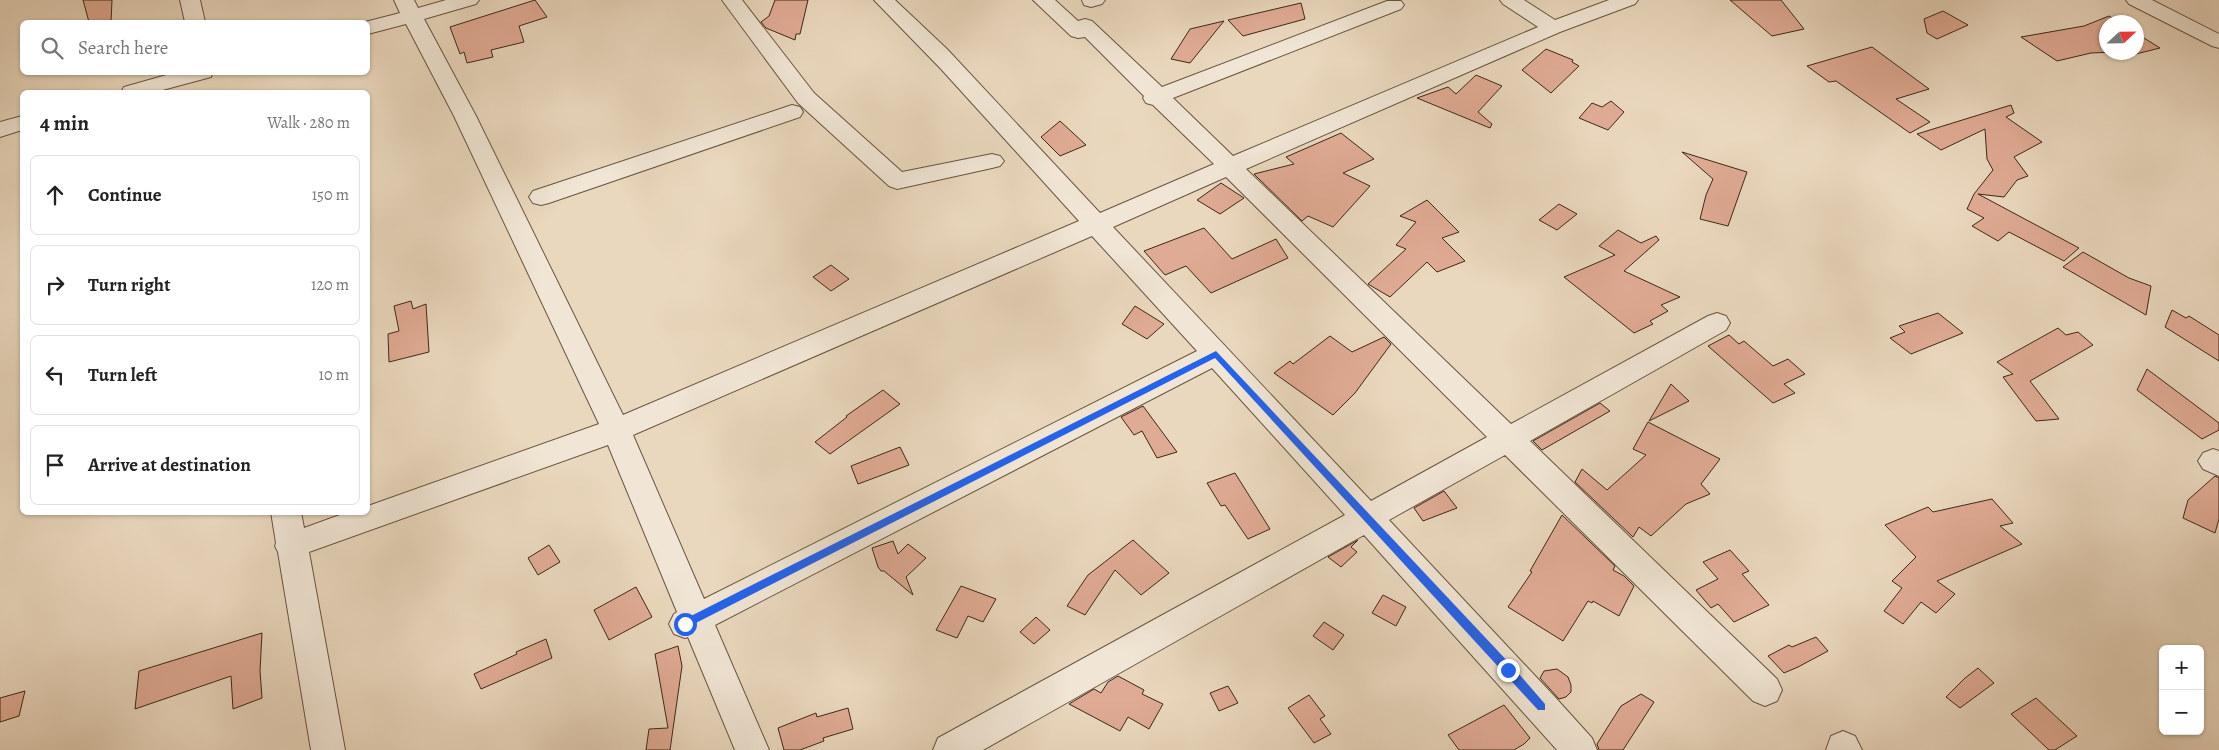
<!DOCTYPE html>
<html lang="en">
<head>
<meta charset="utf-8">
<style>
	:root { --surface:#fff; --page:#f2f2f2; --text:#222; --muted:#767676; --line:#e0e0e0 }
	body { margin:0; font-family:Alegreya,serif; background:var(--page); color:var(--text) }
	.controls { position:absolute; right:15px; bottom:15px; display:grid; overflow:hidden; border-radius:8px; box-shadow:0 1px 4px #0004 }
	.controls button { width:45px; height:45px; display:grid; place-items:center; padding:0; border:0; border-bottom:1px solid var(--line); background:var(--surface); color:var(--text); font:25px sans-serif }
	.compass { position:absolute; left:2099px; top:15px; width:45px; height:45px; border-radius:50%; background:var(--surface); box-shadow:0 1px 4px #0004; rotate:68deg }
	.stop { position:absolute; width:15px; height:15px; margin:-11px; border:4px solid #2563eb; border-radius:50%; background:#fff }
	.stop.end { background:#2563eb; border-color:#fff; box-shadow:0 1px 5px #0008 }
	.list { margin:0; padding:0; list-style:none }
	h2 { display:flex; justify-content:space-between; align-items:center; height:65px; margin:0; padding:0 20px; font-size:21px }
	h2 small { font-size:16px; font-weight:400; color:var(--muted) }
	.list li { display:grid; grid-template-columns:32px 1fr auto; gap:15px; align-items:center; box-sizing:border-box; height:80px; margin:0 10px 10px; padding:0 10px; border:1px solid var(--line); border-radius:8px }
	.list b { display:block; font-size:19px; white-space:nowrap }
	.list em { font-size:16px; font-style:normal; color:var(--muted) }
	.icon { flex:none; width:28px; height:28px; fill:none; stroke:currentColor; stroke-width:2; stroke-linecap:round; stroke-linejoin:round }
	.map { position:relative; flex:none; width:2219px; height:750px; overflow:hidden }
	.search { position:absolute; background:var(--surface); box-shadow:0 1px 4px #0004; left:20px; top:20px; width:350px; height:55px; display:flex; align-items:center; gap:12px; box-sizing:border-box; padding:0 18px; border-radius:8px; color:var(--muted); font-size:19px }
	.panel { position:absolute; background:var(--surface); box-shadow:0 1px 4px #0004; left:20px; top:90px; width:350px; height:425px; border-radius:8px }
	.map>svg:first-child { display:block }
</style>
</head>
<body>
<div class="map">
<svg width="2219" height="750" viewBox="0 0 2219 750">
	<rect width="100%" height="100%" fill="#ead8be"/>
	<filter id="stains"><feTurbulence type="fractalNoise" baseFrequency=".004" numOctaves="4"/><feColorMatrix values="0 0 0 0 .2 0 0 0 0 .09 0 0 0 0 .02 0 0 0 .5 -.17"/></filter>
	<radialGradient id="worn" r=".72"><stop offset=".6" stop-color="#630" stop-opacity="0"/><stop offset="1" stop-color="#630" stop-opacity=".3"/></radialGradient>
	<g fill="#e0ab94" stroke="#3d2817">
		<path d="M83,0H112L111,22H89Z"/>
		<path d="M535,0L547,17L519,26L524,42L491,50L493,57L467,63L464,52L460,54L450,27Z"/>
		<path d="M775,0H808L800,34H796L795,40L766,28L761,22L769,16Z"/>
		<path d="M1730,0H1781L1804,29L1772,36Z"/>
		<path d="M1301,3L1305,19L1243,36L1228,20Z"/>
		<path d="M1943,11L1968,25L1937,39L1927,33L1924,19Z"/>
		<path d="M2109,16L2119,22H2106V52H2115L2091,53L2057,61L2021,37L2084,26Z"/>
		<path d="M1224,21L1190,63L1171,59L1190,29Z"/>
		<path d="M2136,33L2160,48L2132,55L2127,52H2136Z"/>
		<path d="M1872,47L1929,89L1896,99L1930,122L1910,133L1836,81L1829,82L1807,66Z"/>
		<path d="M1546,49L1573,60L1572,62L1579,66L1551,93L1522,70Z"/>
		<path d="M1476,75L1502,86L1478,112L1492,124L1490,128L1417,98L1448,87L1456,94Z"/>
		<path d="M1611,101L1624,112L1608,130L1579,118L1592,103L1602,107Z"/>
		<path d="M2011,105L2014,113L2006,117L2042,142L2014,157L2028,176L2017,180L2004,197L1978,194L2079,248L2064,261L2009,232L1998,241L1972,226L1984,218L1967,209L1974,194L1993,170L1987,159L1985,129L1941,150L1917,134Z"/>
		<path d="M1060,121L1086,145L1060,156L1041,137Z"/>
		<path d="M1341,133L1374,159L1343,173L1370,186L1333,227L1308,216L1302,221L1254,174L1294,164L1286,157Z"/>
		<path d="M1682,152L1747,172L1728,226L1700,219L1706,195L1713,179Z"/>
		<path d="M1221,183L1244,198L1220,214L1197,200Z"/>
		<path d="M1427,200L1459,232L1442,238L1465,261L1437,272L1427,262L1390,297L1368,284L1406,249L1396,245L1416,222L1400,216Z"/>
		<path d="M1559,204L1577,214L1557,230L1539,220Z"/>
		<path d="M1204,228L1232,259L1276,239L1288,258L1211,293L1186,266L1165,275L1144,251Z"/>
		<path d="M1618,230L1641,243L1656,236L1659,240L1624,271L1680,297L1661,305L1668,311L1650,321L1653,324L1634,333L1564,277L1615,255L1599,246Z"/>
		<path d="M2083,252L2129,278L2151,286L2146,315L2063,267Z"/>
		<path d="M831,265L849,279L831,291L813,277Z"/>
		<path d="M411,301L413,309L426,304L429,352L389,362L388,334L399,331L394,306Z"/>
		<path d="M1135,306L1164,324L1147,339L1122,324Z"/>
		<path d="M2172,310L2186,318L2189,316L2219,335V361L2165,327Z"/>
		<path d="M1938,313L1963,333L1911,354L1890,338L1905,332L1899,326Z"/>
		<path d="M2058,328L2066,335L2078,332L2093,345L2030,381L2059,419L2036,421L2003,377L2013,374L1997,362Z"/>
		<path d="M1729,335L1739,344L1744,341L1773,366L1788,359L1805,374L1784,384L1795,393L1773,403L1708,346Z"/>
		<path d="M1330,336L1352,352L1384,337L1391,344L1355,393L1333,415L1274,373L1290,361L1293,364Z"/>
		<path d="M2147,369L2219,423V430L2202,439L2137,390Z"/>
		<path d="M1671,384L1689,401L1649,421Z"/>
		<path d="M883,390L900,404L830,454L815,442L847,417L846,416Z"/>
		<path d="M1600,403L1610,411L1542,450L1533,441Z"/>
		<path d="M1143,406L1177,452L1157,458L1142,431L1134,435L1121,417Z"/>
		<path d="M1648,422L1720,459L1701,484L1710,494L1686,504L1651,536L1639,527L1633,537L1575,482L1582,469L1607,490L1646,455L1633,449Z"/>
		<path d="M900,447L909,465L858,484L851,466Z"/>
		<path d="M1235,473L1270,529L1248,539L1225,505L1221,506L1207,483Z"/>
		<path d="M2215,476L2219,478V519L2215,533L2183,518L2188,500Z"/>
		<path d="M1444,491L1457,508L1423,521L1414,508Z"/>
		<path d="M1992,499L2013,523L2000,526L2022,544L1937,581L1955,594L1936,613L1921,602L1903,624L1884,611L1902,588L1892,581L1916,557L1885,525L1928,507L1933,512Z"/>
		<path d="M1562,515L1615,566L1613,570L1624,576L1634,586L1619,616L1593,601L1592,603L1588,601L1563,641L1508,607L1532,572L1530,571Z"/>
		<path d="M1133,540L1169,573L1141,595L1115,570L1085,615L1067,606L1088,575Z"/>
		<path d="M1358,540L1351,547L1357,552L1341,567L1328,557Z"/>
		<path d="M893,541L898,554L908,544L926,558L906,577L913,595L884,571H881L878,567L872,548Z"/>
		<path d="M549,545L560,562L538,575L528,558Z"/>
		<path d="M1730,550L1749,571L1742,574L1769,605L1734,622L1718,604L1711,608L1696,590L1718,579L1703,562Z"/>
		<path d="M961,586L996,599L983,622L968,616L957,638L936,630Z"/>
		<path d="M636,587L652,617L609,640L594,610Z"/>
		<path d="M1383,595L1406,607L1396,626L1372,613Z"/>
		<path d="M1036,617L1050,630L1034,644L1020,632Z"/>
		<path d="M1324,622L1344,635L1333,650L1313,636Z"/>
		<path d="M262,633L260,671L262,698L233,709L231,676L135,709L139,671Z"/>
		<path d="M1816,637L1828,651L1798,667L1784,673L1768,656L1789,645L1792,647Z"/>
		<path d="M546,639L552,658L481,689L474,674L517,654L516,652Z"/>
		<path d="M678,646L682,666L670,750H646L649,729L668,728L655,654Z"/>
		<path d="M1978,668L1994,683L1960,708L1946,697L1965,678Z"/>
		<path d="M1557,669L1568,677L1571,685V692L1566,697L1559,699L1540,678L1544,671Z"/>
		<path d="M1118,676L1144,690L1142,694L1163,704L1149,729L1128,717L1120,731L1069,704L1094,689L1101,693L1108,682Z"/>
		<path d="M1228,686L1238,703L1219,711L1210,693Z"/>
		<path d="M25,691L19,716L0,722V698Z"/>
		<path d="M1641,694L1654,702L1623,750H1599L1597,744L1621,706Z"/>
		<path d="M1309,695L1325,716L1320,719L1331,734L1314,743L1288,708Z"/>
		<path d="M2036,698L2077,736L2055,750H2049L2011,714Z"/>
		<path d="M1504,705L1530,738L1524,744L1514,750H1459L1448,735Z"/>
		<path d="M848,708L853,729L823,738L824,741L800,750H784L778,728L816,713L817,717Z"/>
	</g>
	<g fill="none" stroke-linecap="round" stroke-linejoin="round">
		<defs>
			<g id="minor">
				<path d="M180,0H200L205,22H185Z"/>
				<path d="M394,0H414L418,8L446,0H479L476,4L424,19L476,116L623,415L1079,221L941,69L874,0H895L947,49L1100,213L1214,164L1153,105L1146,103L1143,98L1144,96L1085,37L1078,38L1071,36L1033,0H1055L1078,21L1085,19L1092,21L1162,87L1387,1H1401L1404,5L1401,9L1173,98L1233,156L1538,27L1503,4L1500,0H1524L1555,20L1609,0H1638L1635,4L1560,32L1246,169L1511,424L1708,316L1717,313L1726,316L1730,323L1726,330L1530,441L1777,679L1782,690L1777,701L1765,706L1753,701L1505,455L1389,520L1554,696L1592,738L1597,750H1557L1364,535L983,750H933L938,738L1345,515L1212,368L715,625L769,750H735L688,637L685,638L674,634L669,624L674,614L677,612L608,445L309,552L345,750H311L278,552L275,546L276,543L271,512H301L304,528L348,512H368V506L599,424L454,116L406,24L368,34V22H365L400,13ZM1226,177L1487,437L1371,501L1113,227ZM1092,236L1197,351L704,599L633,435Z"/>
				<path d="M722,0H742L814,93L902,172L992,154L1000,156L1004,161L1000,166L992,168L897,189L889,186L798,103Z"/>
				<path d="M1082,0H1105L1102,4L1091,7L1084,5Z"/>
				<path d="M2126,0H2152L2219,34V48L2212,46L2129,4Z"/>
				<path d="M177,72H213L211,77L155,92H121L124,87Z"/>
				<path d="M792,105L800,107L803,112L800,117L549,203L541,205L533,203L529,197L533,191Z"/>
				<path d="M22,116V130L0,137V122Z"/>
				<path d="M2213,449L2219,451V476L2203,469L2198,461L2203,453Z"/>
				<path d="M1843,731L1855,736L1862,750H1826L1831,736Z"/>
			</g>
		</defs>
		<use href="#minor" stroke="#685441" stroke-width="2"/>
		<use href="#minor" fill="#f1e6d5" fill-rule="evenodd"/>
	</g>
	<path fill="#2563eb" d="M1216,351L1512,666L1545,704V710H1538L1215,358L688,627H681V621Z"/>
	<rect width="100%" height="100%" filter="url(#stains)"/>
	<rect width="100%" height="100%" fill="url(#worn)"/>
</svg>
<div class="controls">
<button>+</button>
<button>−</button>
</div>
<svg class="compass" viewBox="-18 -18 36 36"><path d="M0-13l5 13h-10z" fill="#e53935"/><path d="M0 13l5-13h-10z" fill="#767676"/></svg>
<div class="stop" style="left:685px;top:624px"></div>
<div class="stop end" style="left:1508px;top:670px"></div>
<div class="search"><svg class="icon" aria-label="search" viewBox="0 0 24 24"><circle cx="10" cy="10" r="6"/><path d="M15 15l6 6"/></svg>Search here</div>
<section class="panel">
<h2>4 min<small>Walk · 280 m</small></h2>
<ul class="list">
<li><svg class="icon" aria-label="ahead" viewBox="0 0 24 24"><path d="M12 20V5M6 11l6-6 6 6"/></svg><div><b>Continue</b></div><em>150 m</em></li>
<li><svg class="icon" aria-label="right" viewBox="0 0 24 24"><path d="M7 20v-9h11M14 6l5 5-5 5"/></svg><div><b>Turn right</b></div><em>120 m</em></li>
<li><svg class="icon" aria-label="left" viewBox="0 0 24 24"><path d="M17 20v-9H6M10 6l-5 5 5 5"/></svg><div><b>Turn left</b></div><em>10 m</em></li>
<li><svg class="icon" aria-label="arrive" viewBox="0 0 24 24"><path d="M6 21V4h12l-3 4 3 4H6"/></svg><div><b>Arrive at destination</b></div></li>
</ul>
</section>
</div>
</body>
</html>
